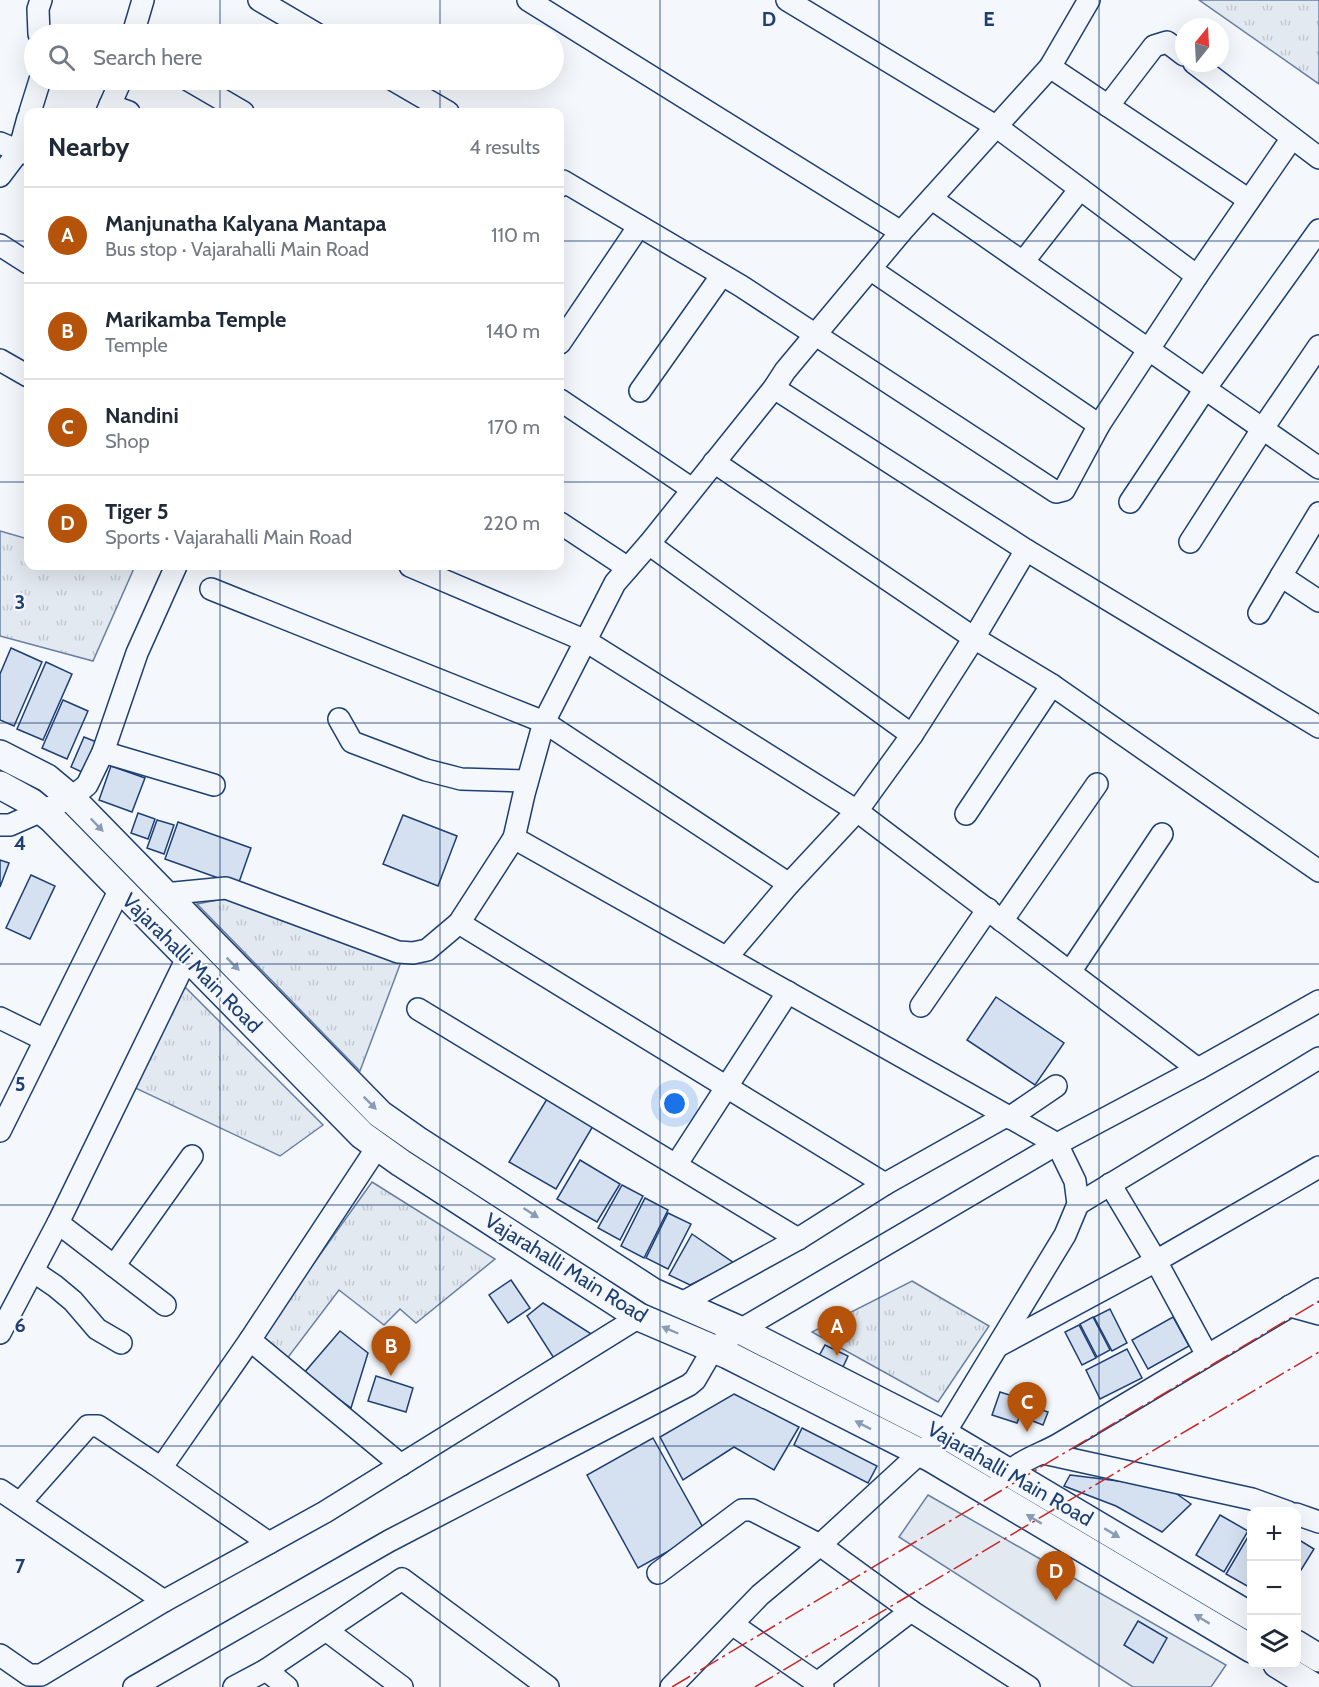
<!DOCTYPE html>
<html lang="en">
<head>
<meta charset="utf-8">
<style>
	:root { --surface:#fff; --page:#f2f2f3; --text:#1f2937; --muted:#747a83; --line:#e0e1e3; --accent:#b45309 }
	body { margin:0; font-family:Cabin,sans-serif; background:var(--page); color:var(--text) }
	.controls { position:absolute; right:18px; bottom:18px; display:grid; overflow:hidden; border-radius:12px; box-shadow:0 6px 24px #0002 }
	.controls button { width:54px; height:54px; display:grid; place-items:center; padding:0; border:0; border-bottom:2px solid var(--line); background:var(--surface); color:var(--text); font:30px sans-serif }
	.compass { position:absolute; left:1175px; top:18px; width:54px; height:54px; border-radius:50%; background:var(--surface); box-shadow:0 6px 24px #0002; rotate:18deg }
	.you { position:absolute; left:675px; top:1104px; width:21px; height:21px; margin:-15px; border:4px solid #fff; border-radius:50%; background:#1a73e8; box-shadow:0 0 0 9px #1a73e833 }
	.badge { display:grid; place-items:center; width:39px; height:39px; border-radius:50%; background:var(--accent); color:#fff; font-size:20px; font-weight:700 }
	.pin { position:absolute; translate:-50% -50px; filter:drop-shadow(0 2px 3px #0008) }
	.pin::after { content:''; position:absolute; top:32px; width:21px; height:18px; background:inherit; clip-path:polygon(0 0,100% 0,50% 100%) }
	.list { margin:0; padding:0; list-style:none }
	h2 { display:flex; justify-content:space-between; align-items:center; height:78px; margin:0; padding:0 24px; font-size:26px }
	h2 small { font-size:20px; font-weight:400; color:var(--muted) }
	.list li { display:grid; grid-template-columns:39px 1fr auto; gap:18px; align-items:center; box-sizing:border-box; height:96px; padding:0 24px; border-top:2px solid var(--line) }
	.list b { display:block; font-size:22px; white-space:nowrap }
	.list p { margin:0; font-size:20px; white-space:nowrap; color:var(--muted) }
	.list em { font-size:20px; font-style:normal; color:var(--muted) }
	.icon { flex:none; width:33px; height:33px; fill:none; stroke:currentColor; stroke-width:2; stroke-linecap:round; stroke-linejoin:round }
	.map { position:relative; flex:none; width:1319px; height:1687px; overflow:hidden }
	.search { position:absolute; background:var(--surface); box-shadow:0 6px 24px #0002; left:24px; top:24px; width:540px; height:66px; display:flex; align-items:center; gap:15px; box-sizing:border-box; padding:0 21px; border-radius:33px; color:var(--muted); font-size:22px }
	.panel { position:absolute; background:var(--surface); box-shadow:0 6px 24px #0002; left:24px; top:108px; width:540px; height:462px; border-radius:12px }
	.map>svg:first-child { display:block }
</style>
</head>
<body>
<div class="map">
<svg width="1319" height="1687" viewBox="0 0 1319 1687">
	<defs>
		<pattern id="grass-tufts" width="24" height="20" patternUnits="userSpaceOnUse" patternTransform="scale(1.5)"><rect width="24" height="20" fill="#e3e9f0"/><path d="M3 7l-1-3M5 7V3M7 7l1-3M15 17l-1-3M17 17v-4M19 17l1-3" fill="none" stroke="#c2c9d1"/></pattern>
	</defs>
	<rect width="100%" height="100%" fill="#f4f7fb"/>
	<g fill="url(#grass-tufts)" stroke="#687fa3" stroke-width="1.5">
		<path d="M1199,0H1319V84Z"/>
		<path d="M0,531L28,539V566H135L93,661L0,636Z"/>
		<path d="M233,897L401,962L360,1071L197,904Z"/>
		<path d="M182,984L323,1125L280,1156L131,1086Z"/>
		<path d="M372,1182L495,1259L416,1323L400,1309L384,1325L339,1290L286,1360L261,1337Z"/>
		<path d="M912,1281L989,1326L938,1402L812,1332Z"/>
	</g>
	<path fill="#e3e9f0" stroke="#687fa3" stroke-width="1.5" d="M928,1495L1226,1665L1211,1687H1133L899,1537Z"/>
	<g fill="#d5e0f0" stroke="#1d3f73" stroke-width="1.5">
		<path d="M11,648L42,662L14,726L0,720V674Z"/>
		<path d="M46,662L72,674L43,740L17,729Z"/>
		<path d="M63,700L88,711L67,759L42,748Z"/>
		<path d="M84,737L99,743L86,774L71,767Z"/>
		<path d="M111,766L145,778L132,812L99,800Z"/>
		<path d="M138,813L155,819L148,839L131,833Z"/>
		<path d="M403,815L457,836L438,886L383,864Z"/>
		<path d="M157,820L174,825L164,854L147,848Z"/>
		<path d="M178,822L251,848L238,885L165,859Z"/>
		<path d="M0,860L9,863L0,887Z"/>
		<path d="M31,875L55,886L30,939L6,928Z"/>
		<path d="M996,997L1064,1043L1035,1085L967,1040Z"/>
		<path d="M547,1099L593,1126L556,1189L509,1162Z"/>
		<path d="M580,1160L620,1184L597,1222L557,1199Z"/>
		<path d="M622,1185L643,1196L620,1240L598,1228Z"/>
		<path d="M645,1198L668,1210L644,1258L621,1246Z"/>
		<path d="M668,1213L691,1224L668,1269L646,1258Z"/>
		<path d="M692,1234L734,1263L690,1285L669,1275Z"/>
		<path d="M511,1280L530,1308L508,1323L489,1295Z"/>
		<path d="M543,1303L596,1337L557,1363L527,1316Z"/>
		<path d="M1110,1309L1127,1343L1112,1351L1094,1317Z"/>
		<path d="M1093,1317L1110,1350L1097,1357L1080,1324Z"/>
		<path d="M1173,1317L1189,1346L1148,1369L1132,1340Z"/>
		<path d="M1079,1325L1096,1358L1082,1365L1065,1332Z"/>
		<path d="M340,1331L368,1353L351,1408L304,1373Z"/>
		<path d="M825,1345L848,1356L843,1367L819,1356Z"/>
		<path d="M1127,1349L1142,1378L1100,1399L1086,1370Z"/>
		<path d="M376,1376L413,1388L406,1412L368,1401Z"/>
		<path d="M1000,1392L1025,1400L1017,1423L992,1415Z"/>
		<path d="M734,1394L799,1427L774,1470L734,1447L683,1480L660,1437Z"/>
		<path d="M1029,1406L1048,1412L1043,1425L1025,1418Z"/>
		<path d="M802,1428L877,1466L868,1483L794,1445Z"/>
		<path d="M653,1438L705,1531L638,1568L587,1475Z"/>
		<path d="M1070,1475L1167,1487L1191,1504L1162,1532L1116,1506L1064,1486Z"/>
		<path d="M1220,1515L1248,1531L1224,1572L1196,1555Z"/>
		<path d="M1252,1530V1583L1249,1587L1226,1574Z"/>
		<path d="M1296,1538L1314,1549L1296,1578Z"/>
		<path d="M1138,1621L1167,1638L1153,1663L1124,1645Z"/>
	</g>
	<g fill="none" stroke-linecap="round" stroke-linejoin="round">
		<defs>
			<g id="minor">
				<path d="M259,0L317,34"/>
				<path d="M528,0L901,232"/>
				<path d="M787,0L997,127L1197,276"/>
				<path d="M39,34L38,9L41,0"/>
				<path d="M133,34L143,0"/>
				<path d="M1194,63L1319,158"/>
				<path d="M1050,67L1249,200"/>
				<path d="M188,80L243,112"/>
				<path d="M393,80L448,112"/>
				<path d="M110,105L129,112"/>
				<path d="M1108,106L1154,46L1167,42L1184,55"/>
				<path d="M30,112L40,80"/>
				<path d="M107,112L121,80"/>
				<path d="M28,118L19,151L28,154"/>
				<path d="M0,143L19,151L0,176"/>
				<path d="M560,186L563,181L741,286L1056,492L1064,490L1099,425L1197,276L1292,138"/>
				<path d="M932,199L1319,468"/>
				<path d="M0,245L28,263"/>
				<path d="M1023,262L1080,189"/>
				<path d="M870,269L1099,425"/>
				<path d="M560,343L639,226"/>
				<path d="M0,360L28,376"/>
				<path d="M774,388L1026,550L1319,727"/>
				<path d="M640,391L722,275"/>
				<path d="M560,400L692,489"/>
				<path d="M714,462L974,638L912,735L857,811L789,884L727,957"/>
				<path d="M1130,502L1205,389L1319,230"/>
				<path d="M1319,513L1281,576L1319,601"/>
				<path d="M560,523L628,568"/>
				<path d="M1190,542L1263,428L1319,346"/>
				<path d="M649,544L912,735"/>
				<path d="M1026,550L974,638L1052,685L1319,871"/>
				<path d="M410,566L586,641L857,811L1198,1069"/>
				<path d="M211,589L544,722L789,884"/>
				<path d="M1259,613L1281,576"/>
				<path d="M339,719L352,742L426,770L461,779L527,781"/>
				<path d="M103,752L214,785"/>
				<path d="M966,814L1052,685"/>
				<path d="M0,825H10L71,798L87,785L103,752L137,653L176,566"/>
				<path d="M164,894L226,888L398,952L413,953L427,950L459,923L514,838"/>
				<path d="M1002,921L1097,784"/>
				<path d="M459,923L885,1184"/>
				<path d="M1070,972L1162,834"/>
				<path d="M921,1006L988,909"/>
				<path d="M418,1009L798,1239"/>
				<path d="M0,1018L45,1040"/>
				<path d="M1009,1118L1056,1086"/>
				<path d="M0,1131L120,889"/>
				<path d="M676,1165L788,992"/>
				<path d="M1110,1184L1156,1261L1207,1355"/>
				<path d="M1078,1204L1319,1058"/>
				<path d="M58,1223L165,1305"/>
				<path d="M114,1266L192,1156"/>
				<path d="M33,1271L55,1286L73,1301L97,1329L121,1343"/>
				<path d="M680,1304L798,1239L885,1184L1006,1116"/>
				<path d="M1290,1306L1319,1314"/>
				<path d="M0,1333L58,1223L187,958"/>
				<path d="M250,1340L401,1465"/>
				<path d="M1000,1345L1156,1261L1319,1167"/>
				<path d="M1043,1453L1252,1499L1288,1512"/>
				<path d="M155,1464L269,1543"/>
				<path d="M1000,1482C1015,1461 1038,1456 1059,1444L1319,1289"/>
				<path d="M0,1490L164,1601"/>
				<path d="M20,1503L88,1426H98L155,1464L160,1465L166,1461L250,1340L378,1146"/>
				<path d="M1296,1514L1319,1522"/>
				<path d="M658,1573L742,1510H752L820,1545L911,1611L1029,1687"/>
				<path d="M732,1624L823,1687"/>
				<path d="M326,1630L402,1687"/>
				<path d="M0,1655L29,1675H41L164,1601L325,1512L639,1317"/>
				<path d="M266,1670L287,1687"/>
				<path d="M817,1683L911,1611"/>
				<path d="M134,1687L389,1541L689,1385L695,1380L713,1349L740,1330L1057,1144L1198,1069L1319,1001"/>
				<path d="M234,1687L266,1670L402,1579L548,1687"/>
				<path d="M671,1687L760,1595L820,1545L920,1453L944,1434L1065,1235L1078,1204L1075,1181L1057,1144L514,838L524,794L544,722L615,583L649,544L774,388L785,371L901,232L1050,67L1089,0"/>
			</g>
			<g id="major">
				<path d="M0,754L47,778L71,798L380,1114L417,1140L653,1292L740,1330L944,1434L1252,1617"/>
				<path d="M0,785L31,802L52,819L362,1135L401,1163L639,1317L728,1355L931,1458L1252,1649"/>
				<path d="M1296,1644L1319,1658"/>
				<path d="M1277,1664L1314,1687"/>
			</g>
		</defs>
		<use href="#minor" stroke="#1d3f73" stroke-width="24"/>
		<use href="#major" stroke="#1d3f73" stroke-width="30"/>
		<use href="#minor" stroke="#f4f7fb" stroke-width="21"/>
		<use href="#major" stroke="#f4f7fb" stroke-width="27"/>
		<g stroke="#c62828" stroke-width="1.5" stroke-dasharray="21 4.5 3 4.5" stroke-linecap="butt">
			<path d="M672,1687L1319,1301"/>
			<path d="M755,1687L1319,1352"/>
		</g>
	</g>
	<defs><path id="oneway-solid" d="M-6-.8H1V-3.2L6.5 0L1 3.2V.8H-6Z" transform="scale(1.5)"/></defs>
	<g fill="#889bb7">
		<use href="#oneway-solid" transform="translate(97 825) rotate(46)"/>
		<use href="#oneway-solid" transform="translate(233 964) rotate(45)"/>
		<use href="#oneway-solid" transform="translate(370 1103) rotate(45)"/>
		<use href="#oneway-solid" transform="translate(531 1213) rotate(33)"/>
		<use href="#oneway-solid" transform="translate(670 1330) rotate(-157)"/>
		<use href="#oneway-solid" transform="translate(863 1425) rotate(-153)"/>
		<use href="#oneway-solid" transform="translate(1034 1519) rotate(-149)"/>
		<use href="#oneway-solid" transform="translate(1112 1533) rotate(31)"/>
		<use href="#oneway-solid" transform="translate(1202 1619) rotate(-149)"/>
	</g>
	<path fill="none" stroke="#1d3f73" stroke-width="1.5" stroke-opacity="0.55" d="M220,0V34M440,0V34M660,0V1687M879,0V1687M1099,0V1687M220,80V112M440,80V112M0,241H28M560,241H1319M0,482H28M560,482H1319M220,566V1687M440,566V1687M0,723H1319M0,964H1319M0,1205H1319M0,1446H1319"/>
	<g text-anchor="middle" stroke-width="4.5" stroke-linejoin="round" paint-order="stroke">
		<g font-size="21" fill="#1d3f73" stroke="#f4f7fb">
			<text transform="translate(192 963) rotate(45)" y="7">Vajarahalli Main Road</text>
			<text transform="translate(566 1268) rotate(32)" y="7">Vajarahalli Main Road</text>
			<text transform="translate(1010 1474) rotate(30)" y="7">Vajarahalli Main Road</text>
		</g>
	</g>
	<g font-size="20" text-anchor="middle" font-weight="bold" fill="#1d3f73" stroke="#f4f7fb" stroke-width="4.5" stroke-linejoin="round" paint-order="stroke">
		<text x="769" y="26">D</text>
		<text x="989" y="26">E</text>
		<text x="20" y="609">3</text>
		<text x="20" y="850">4</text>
		<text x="20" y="1091">5</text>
		<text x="20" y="1332">6</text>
		<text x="20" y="1573">7</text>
	</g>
</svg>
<div class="controls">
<button>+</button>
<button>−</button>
<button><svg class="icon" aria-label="layers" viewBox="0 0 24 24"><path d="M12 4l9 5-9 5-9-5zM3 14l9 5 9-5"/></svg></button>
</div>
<svg class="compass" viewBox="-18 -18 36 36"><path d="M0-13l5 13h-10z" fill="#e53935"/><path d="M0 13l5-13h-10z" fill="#747a83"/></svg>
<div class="you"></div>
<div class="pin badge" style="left:837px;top:1356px">A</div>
<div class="pin badge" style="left:391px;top:1376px">B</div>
<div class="pin badge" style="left:1027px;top:1432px">C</div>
<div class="pin badge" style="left:1056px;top:1601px">D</div>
<div class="search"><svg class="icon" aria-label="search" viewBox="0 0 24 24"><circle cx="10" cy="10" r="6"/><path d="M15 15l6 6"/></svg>Search here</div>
<section class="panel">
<h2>Nearby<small>4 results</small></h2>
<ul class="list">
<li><span class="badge">A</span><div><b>Manjunatha Kalyana Mantapa</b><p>Bus stop · Vajarahalli Main Road</p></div><em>110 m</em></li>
<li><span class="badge">B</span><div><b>Marikamba Temple</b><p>Temple</p></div><em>140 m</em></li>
<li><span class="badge">C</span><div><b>Nandini</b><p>Shop</p></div><em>170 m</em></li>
<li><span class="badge">D</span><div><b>Tiger 5</b><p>Sports · Vajarahalli Main Road</p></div><em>220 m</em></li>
</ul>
</section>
</div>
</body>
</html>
